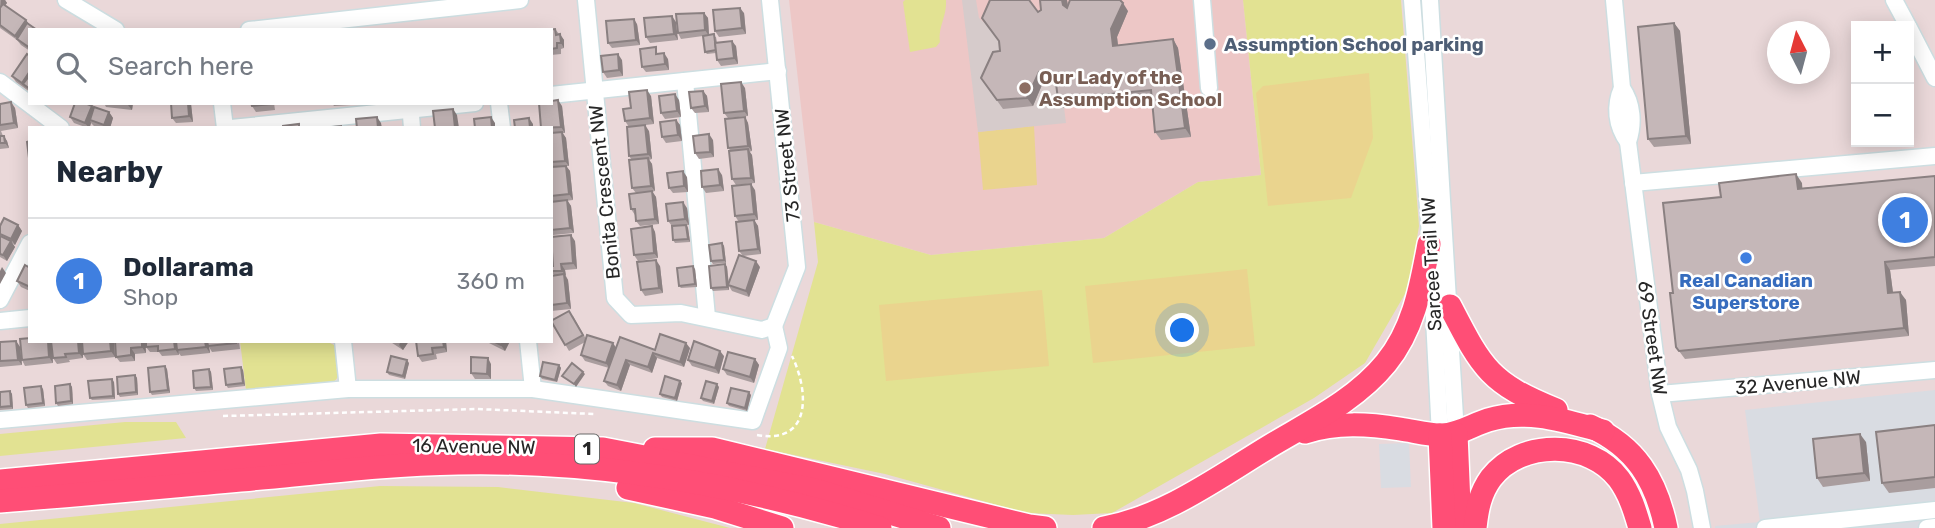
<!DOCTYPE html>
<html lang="en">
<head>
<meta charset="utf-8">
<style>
	:root { --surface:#fff; --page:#f6f6f7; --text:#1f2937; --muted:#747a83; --line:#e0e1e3; --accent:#287a90 }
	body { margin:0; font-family:Rubik,sans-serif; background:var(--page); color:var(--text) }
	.controls { position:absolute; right:21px; top:21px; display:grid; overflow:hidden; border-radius:0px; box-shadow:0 4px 18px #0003 }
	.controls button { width:63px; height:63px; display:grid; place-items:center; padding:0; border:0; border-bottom:2px solid var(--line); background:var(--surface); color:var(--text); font:35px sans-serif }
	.compass { position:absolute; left:1767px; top:21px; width:63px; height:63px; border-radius:50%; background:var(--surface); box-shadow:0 4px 18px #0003; rotate:354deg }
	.you { position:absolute; left:1183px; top:331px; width:24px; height:24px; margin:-18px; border:5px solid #fff; border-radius:50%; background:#1a73e8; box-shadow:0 0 0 10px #1a73e833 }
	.badge { display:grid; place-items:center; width:46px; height:46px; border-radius:50%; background:var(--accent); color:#fff; font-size:23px; font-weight:700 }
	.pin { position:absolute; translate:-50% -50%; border:4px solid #fff; box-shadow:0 2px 7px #0006 }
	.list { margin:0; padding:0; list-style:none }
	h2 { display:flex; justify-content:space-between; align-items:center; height:91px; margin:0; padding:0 28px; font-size:30px }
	h2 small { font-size:23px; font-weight:400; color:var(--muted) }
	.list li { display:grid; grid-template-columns:46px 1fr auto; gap:21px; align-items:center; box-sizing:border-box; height:126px; padding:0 28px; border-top:2px solid var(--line) }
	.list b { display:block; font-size:26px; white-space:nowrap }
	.list p { margin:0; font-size:23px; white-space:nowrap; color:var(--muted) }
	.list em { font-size:23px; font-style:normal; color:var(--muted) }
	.icon { flex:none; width:38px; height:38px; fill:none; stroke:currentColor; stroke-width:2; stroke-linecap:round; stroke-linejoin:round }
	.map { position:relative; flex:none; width:1935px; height:528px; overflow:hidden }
	.search { position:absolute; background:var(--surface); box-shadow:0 4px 18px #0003; left:28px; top:28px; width:525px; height:77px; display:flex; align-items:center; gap:18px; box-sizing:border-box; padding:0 24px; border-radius:0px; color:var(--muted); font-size:26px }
	.panel { position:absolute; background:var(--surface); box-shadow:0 4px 18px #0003; left:28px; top:126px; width:525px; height:217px; border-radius:0px }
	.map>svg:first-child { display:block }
</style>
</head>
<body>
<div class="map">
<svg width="1935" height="528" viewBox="0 0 1935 528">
	<rect width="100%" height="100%" fill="#ead8d9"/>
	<g fill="#d9dce2">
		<path d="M1935,390V528H1715V526L1760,522L1745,410Z"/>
		<path d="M1409,443L1411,487L1381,488L1379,444Z"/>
	</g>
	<path fill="#edc7c6" d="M789,0H1243L1261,175L1198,182L1104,238L931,255L814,222Z"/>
	<g fill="#e2e292">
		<path d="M905,0H946C947,17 938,26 940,42L936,47L910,52L903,2Z"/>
		<path d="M1243,0H1401L1419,226L1409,287L1365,363L1314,398L1112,513L1073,515L1026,513L885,474L765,449L818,262L814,222L931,255L1104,238L1198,182L1261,175Z"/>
		<path d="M240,341H326L338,347C339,360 344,376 332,383L246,390Z"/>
		<path d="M125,422H176L186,438L0,456V434Z"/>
		<path d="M380,486L498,487L634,503L730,528H0V524Z"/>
	</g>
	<g fill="#ead48e">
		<path d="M1369,73L1373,138L1351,198L1268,206L1256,93L1263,86Z"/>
		<path d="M1034,126L1037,185L983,190L978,132Z"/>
		<path d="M1247,269L1255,346L1093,363L1085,286Z"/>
		<path d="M1042,290L1049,366L886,381L879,305Z"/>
	</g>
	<path fill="#d6cbcb" d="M962,0H976L979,18L988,26L1044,80L1061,84L1066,123L978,132Z"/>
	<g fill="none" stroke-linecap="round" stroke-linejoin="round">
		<defs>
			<g id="minor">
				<path d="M66,0L116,30"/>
				<path d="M586,0L615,298L631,315L681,313L762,330L774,326"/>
				<path d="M770,0L797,267L774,326"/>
				<path d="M1202,0L1209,88"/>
				<path d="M1412,0L1429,221L1440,435"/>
				<path d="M1430,0L1456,434"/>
				<path d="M1614,0L1622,88C1633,104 1634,124 1628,142L1660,394L1668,427L1689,470L1695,491L1702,528"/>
				<path d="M1894,0L1908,26"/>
				<path d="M1909,28L1935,78"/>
				<path d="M249,30L520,0"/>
				<path d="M685,81L707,317"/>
				<path d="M0,82L61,128"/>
				<path d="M1622,88C1614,106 1616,126 1628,142"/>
				<path d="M551,95L778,71"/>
				<path d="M222,103L225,128"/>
				<path d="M410,103L412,128"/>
				<path d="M499,103L502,128"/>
				<path d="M231,128L475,103"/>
				<path d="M1633,183L1935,156"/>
				<path d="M0,300L30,243"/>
				<path d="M0,321L30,318"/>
				<path d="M343,341L348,389"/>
				<path d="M528,341L533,389"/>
				<path d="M1660,394L1935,370"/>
				<path d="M0,420L348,389H533L753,421L779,348L774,326"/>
				<path d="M1765,528L1935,510"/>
				<path d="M1927,528L1935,527"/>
			</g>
			<g id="highway">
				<path d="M1450,306C1482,368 1489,383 1556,410"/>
				<path d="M1590,426C1636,447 1656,480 1666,528"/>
				<path d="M1305,432C1337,422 1368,424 1400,429C1414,431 1429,435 1442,435C1460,434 1472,425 1488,420C1527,408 1565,421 1603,431"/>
				<path d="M1456,434L1460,528"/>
				<path d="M1440,435L1444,528"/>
				<path d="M655,449H712L1029,526L1045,528"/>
				<path d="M0,481L381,445L603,449L815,490L939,528"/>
				<path d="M628,488L715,507L782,528"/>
				<path d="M0,501C91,494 183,485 274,477C335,471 397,464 458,463C601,460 745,486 880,528"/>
				<path d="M1104,528C1165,517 1217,478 1270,446C1310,422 1356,400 1386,363C1414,329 1421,286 1429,244"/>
				<path d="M1475,528C1477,509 1480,493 1491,478C1521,439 1590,440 1619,479C1630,494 1635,511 1640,528"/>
			</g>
		</defs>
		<use href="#minor" stroke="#cddee1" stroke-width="19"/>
		<use href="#highway" stroke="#fff" stroke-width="26"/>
		<g stroke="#fff" stroke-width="2.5" stroke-dasharray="5 3.5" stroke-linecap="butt">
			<path d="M223,416L477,409L594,414"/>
			<path d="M757,435C812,445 809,391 792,356"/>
		</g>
		<use href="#minor" stroke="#fff" stroke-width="16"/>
		<use href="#highway" stroke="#ff4e76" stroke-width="23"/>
	</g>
	<g fill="#a99d9e">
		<path d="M0,0H5L7,3L5,5L26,20L29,24L30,51L21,45L17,40L0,28Z"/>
		<path d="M1040,0H1067L1068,6L1128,11L1117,37L1118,45L1173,39L1178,48L1191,137L1161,140L1155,132L1152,99L1063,108L1058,99L1056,83L1044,80L1033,106L1003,109L981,78L1000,51L999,42L1041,10Z"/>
		<path d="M704,13L708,18L709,35L716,37L717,42L736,46L738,64L721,66L717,60L716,53L707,54L705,52L703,36L681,39L678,33Z"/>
		<path d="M744,13L746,34L719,37L715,31Z"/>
		<path d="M672,16L678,40L650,43L646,37Z"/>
		<path d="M1674,23L1680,31L1691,144L1654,147L1648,139Z"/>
		<path d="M637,24L640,45L612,48L608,43Z"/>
		<path d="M555,29L564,40V48L561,49V54L551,55V30Z"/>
		<path d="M30,56V92L16,82L12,76Z"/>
		<path d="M668,59L669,70L646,72L642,67Z"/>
		<path d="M622,60L623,76L607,78L603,72Z"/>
		<path d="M745,88L748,116L728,118L724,113Z"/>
		<path d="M703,91L707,96L709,112L695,113L691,108Z"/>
		<path d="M651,96L654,124L629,127L625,121L631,108Z"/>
		<path d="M679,100L681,117L665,119L661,113Z"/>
		<path d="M104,103H133L132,110L106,107Z"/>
		<path d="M251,103H274L275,110L256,112L252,106Z"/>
		<path d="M332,103H351V105L334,106Z"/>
		<path d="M0,104L15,108L18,128L1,131L3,136L7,141L9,148L0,149Z"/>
		<path d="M191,104L193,122L176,123L172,118Z"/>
		<path d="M92,106L94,109L109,112L113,118L110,128H99L94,126L91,123L90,128H88L74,123L70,117Z"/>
		<path d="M562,106L565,133H562L566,138L569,166H566L570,171L573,200L557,202L567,200L571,206L574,233L553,235L551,233V128Z"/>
		<path d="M745,117L748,123L752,151L749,152L752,155L755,183L736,185L732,179L731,151L728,148Z"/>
		<path d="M676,120L680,125L682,141L666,143L662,137Z"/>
		<path d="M649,131L652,159L649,160L652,164L655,191L652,192L656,197L659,224L640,226L636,221L635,215L631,209L636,193L632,188V160L629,156Z"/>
		<path d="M713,140L714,157L699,159L695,153Z"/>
		<path d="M722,175L724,191L706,193L702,187Z"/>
		<path d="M1935,176V266L1890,270L1893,292L1906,300L1909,336L1685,359L1676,347L1673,293L1802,183V188Z"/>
		<path d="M687,177L688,192L673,193L669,188Z"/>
		<path d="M755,190L758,220H754L758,226L761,254L743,256L739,251V222L735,216Z"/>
		<path d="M687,208L689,225H687L688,228L690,242L675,243L673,240L672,226L668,221Z"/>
		<path d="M18,225L22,231L15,245L12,243L15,247L7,261L0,257V226Z"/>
		<path d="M652,226L655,232L658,258L638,261L634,255Z"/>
		<path d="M575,241L577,269L565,270L566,276L568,280L571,309L551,311V276H554L552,271L553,266Z"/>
		<path d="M722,243L724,246L726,263L713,264L711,261Z"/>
		<path d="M725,264L727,267L729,284L760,267L749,297L732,291L729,286V290L713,291L711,288Z"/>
		<path d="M660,266L663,293L645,296L641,290Z"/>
		<path d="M30,268V291L21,287L17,281Z"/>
		<path d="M695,269L697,287L681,288L679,286Z"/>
		<path d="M551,315L554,320L573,316L586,339L616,348L655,350L690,348L684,367L657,358L652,373L630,365L621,391L608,386L604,381L609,368L585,361L581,355L585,342L569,351L554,325L551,326Z"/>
		<path d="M16,341L20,347L22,365L0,367V342Z"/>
		<path d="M30,341H82L83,358L69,360L70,362L57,364L53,358L52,350L53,363L25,366L22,360Z"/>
		<path d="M82,341H114L115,357L87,360L83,354Z"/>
		<path d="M115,341H145L146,353L135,354V361L120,362L116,357Z"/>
		<path d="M239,341L240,349L212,352L209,347L210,353L181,356L178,352L179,355L162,356L159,352H150L146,347Z"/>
		<path d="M389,341H409L403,350Z"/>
		<path d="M446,341L447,352L436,354L437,359L422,362L418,356Z"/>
		<path d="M485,341H510L505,351Z"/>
		<path d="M724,356L719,374L692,366L688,360Z"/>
		<path d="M755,359L759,365L754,383L727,375L723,369Z"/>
		<path d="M409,363L405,379L389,375L387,372Z"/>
		<path d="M491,364V379H475L471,373Z"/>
		<path d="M559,365L561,368L557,382L542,379L540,376Z"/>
		<path d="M167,369L170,393L152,395L150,392Z"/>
		<path d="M209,369L211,372L213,390L196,391L194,388Z"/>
		<path d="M243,370L245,386L228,388L226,385Z"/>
		<path d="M135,375L137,378L138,395L120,397L118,394Z"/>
		<path d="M114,382L115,399L92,400L90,398Z"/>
		<path d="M682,383L677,401L662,397L660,394Z"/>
		<path d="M70,384L72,387L73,404L58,406L56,403Z"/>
		<path d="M719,387L714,404L703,401L701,398Z"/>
		<path d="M43,389L45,406L28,408L26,405Z"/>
		<path d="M10,391L12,394L13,409L0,410V392Z"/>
		<path d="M751,395L747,411L729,406L727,403Z"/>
		<path d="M1935,425V488L1889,493L1882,483Z"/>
		<path d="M1866,442L1870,481L1823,487L1817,478Z"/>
	</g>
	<g fill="#8a8081">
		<path d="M1,0H5L7,3L0,12Z"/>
		<path d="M1062,0H1067L1069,14L1063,5Z"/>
		<path d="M1123,3L1128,11L1117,37L1119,54L1113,46L1111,29Z"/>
		<path d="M740,8L744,13L746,34L742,28Z"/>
		<path d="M704,13L708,18L709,36L705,30Z"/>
		<path d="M672,16L676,22L678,40L674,34Z"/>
		<path d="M634,19L637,24L640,45L636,40Z"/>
		<path d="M26,20L30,26L19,41L15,36Z"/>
		<path d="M1674,23L1680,31L1691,144L1686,136Z"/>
		<path d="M560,34L564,40V48L561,43Z"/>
		<path d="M1173,39L1178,48L1191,137L1185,128Z"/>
		<path d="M732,41L736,46L738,64L734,58Z"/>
		<path d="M664,53L668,59L669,70L665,64Z"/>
		<path d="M618,54L622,60L623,76L619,70Z"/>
		<path d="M30,71V83L23,84L26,88L22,83Z"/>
		<path d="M1039,72L1044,80L1033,106L1027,98Z"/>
		<path d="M741,82L745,88L748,116L744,111Z"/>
		<path d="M647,90L651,96L654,124L650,118Z"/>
		<path d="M703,91L707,96L709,112L705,106Z"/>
		<path d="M675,94L679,100L681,117L677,111Z"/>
		<path d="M558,100L562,106L565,133L561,127Z"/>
		<path d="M11,102L15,108L18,128L14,123Z"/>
		<path d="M128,103H133L132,110L128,105Z"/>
		<path d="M188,103L191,104L193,122L189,116Z"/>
		<path d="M92,106L96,111L90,120L91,123L89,128L85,123Z"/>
		<path d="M453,109L457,115L459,128H455Z"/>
		<path d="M109,112L113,118L110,128H106L104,125Z"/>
		<path d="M377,117L381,123L382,128H378Z"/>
		<path d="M491,117L495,123V128H492Z"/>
		<path d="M745,117L748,123L752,151L748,146Z"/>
		<path d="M529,118L533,124V128H530Z"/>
		<path d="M676,120L680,125L682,141L678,135Z"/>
		<path d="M645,125L649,131L652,159L648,154Z"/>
		<path d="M562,132L566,138L569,166L565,161Z"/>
		<path d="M709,134L713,140L714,157L710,152Z"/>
		<path d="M4,136L7,141L9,148L5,143Z"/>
		<path d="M748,149L752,155L755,183L751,178Z"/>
		<path d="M648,158L652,164L655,191L651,186Z"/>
		<path d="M566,166L570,171L573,200L569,194Z"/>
		<path d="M718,169L722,175L724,191L720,185Z"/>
		<path d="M683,171L687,177L688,192L684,186Z"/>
		<path d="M1796,174L1802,183L1803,197L1798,189Z"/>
		<path d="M751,184L755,190L758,220L754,214Z"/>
		<path d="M652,191L656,197L659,224L655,219Z"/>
		<path d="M567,200L571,206L574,233L570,228Z"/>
		<path d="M683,202L687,208L689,225L685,219Z"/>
		<path d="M754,220L758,226L761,254L758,249Z"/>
		<path d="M18,225L22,231L15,245L11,239Z"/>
		<path d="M686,225L688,228L690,242L688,239Z"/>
		<path d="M652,226L655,232L658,258L654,253Z"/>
		<path d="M571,235L575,241L577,269L573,263Z"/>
		<path d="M11,241L15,247L7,261L3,255Z"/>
		<path d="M722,243L724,246L726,263L724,260Z"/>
		<path d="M656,260L660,266L663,293L659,288Z"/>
		<path d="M756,261L760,267L749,297L746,291Z"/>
		<path d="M1885,262L1890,270L1894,301L1888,293Z"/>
		<path d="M561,264L565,270L566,276L562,271Z"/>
		<path d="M725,264L727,267L729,290L727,287Z"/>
		<path d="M693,266L695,269L697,287L695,284Z"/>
		<path d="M2,267L6,273L0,284V271Z"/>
		<path d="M564,274L568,280L571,309L567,303Z"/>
		<path d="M1900,292L1906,300L1909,336L1904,328Z"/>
		<path d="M16,341L20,347L22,365L18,360Z"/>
		<path d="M48,341L51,342L53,363L49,357Z"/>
		<path d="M78,341H82L83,358L79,353Z"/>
		<path d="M110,341H114L115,357L111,351Z"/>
		<path d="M142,341H145L146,353L142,347Z"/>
		<path d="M174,341H177L179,355L175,349Z"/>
		<path d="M205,341H208L210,353L206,347Z"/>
		<path d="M401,341H409L403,350L399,345Z"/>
		<path d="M443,341H446L447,352L444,347Z"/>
		<path d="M503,341H510L505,351L501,345Z"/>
		<path d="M613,343L617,349L610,369L606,363Z"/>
		<path d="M686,343L690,348L684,367L680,362Z"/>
		<path d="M131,348L135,354V361L131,355Z"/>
		<path d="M720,351L724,356L719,374L715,368Z"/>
		<path d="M653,353L657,358L652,373L648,367Z"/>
		<path d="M488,358L491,364V379L487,374Z"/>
		<path d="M755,359L759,365L754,383L750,377Z"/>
		<path d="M407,360L409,363L405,379L403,376Z"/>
		<path d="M626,360L630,365L621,391L617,385Z"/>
		<path d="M559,365L561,368L557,382L555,380Z"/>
		<path d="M165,366L167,369L170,393L168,390Z"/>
		<path d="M241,367L243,370L245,386L243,383Z"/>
		<path d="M209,369L211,372L213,390L211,387Z"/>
		<path d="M583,372L585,374L576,387L574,384Z"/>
		<path d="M135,375L137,378L138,395L136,392Z"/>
		<path d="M112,379L114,382L115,399L113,396Z"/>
		<path d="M680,381L682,383L677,401L675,398Z"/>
		<path d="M70,384L72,387L73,404L71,401Z"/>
		<path d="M717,384L719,387L714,404L712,401Z"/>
		<path d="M41,386L43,389L45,406L43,403Z"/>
		<path d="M10,391L12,394L13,409L11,406Z"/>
		<path d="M749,392L751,395L747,411L745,408Z"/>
		<path d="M1860,434L1866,442L1870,481L1864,473Z"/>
	</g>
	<g fill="#c5b7b8" stroke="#8a8081" stroke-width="2">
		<path d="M990,0H1029L1038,12L1041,10L1040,0H1062L1063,5L1067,8L1070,0H1120L1123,3L1111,29L1113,46L1173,39L1185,128L1155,132L1151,90L1058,99L1055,76L1039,72L1027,98L997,100L981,78L993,52L1000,51L999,41L982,18Z"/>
		<path d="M3,4L26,20L15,36L0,25V8Z"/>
		<path d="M740,8L742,28L715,31L713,10Z"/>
		<path d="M704,13L705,30L678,33L676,14Z"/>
		<path d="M672,16L674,34L646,37L644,18Z"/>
		<path d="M634,19L636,40L608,43L606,21Z"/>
		<path d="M27,23L37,30H30V48L17,39Z"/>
		<path d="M1674,23L1686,136L1648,139L1638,27Z"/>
		<path d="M555,29L556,35L560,34L561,43H557V48L551,49V30H545Z"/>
		<path d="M714,34L716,50L705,52L703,36Z"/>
		<path d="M732,41L734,58L717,60L715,43Z"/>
		<path d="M656,47V54L664,53L665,64L642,67L640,49Z"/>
		<path d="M27,54L30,56V71L22,83L12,76Z"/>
		<path d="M618,54L619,70L603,72L601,56Z"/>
		<path d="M30,75V89L23,84Z"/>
		<path d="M741,82L744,111L724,113L721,84Z"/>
		<path d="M647,90L650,118L625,121L623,109L631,108L629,92Z"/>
		<path d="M703,91L705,106L691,108L689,92Z"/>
		<path d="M675,94L677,111L661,113L659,96Z"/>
		<path d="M558,100L561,127L541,128L539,103H551V101Z"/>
		<path d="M11,102L14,123L0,125V104Z"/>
		<path d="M75,103H85L92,106L85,123L70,117Z"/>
		<path d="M171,103H188L189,116L172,118Z"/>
		<path d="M251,103H271V104L252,106Z"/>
		<path d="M94,107L109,112L104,125L90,120Z"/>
		<path d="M453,109L455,128H435L433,111Z"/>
		<path d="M377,117L378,128H357L356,119Z"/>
		<path d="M491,117L492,128H475L474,119Z"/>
		<path d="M745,117L748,146L728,148L725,119Z"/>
		<path d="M529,118L530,128H515L514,120Z"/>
		<path d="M676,120L678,135L662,137L660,122Z"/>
		<path d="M299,124V128H283V126Z"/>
		<path d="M645,125L648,154L629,156L627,127Z"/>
		<path d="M341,126V128H322Z"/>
		<path d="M562,132L565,161L551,162V133Z"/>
		<path d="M709,134L710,152L695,153L693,136Z"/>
		<path d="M0,136H4L5,143H0Z"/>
		<path d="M30,141V158H29L27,142Z"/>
		<path d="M748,149L751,178L732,179L729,151Z"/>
		<path d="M648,158L651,186L632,188L629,160Z"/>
		<path d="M566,166L569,194L551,196V167Z"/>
		<path d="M718,169L720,185L702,187L701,171Z"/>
		<path d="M683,171L684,186L669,188L667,173Z"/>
		<path d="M1796,174L1798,189L1935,176V257L1885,262L1888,293L1900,292L1904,328L1679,351L1676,347L1670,293H1673L1663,203L1721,197L1719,183Z"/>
		<path d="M751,184L754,214L735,216L732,186Z"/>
		<path d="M652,191L655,219L636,221L635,209H631L629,194Z"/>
		<path d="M567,200L570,228L551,230V202Z"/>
		<path d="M683,202L685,219L668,221L666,204Z"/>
		<path d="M4,218L18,225L11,239L0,234V226Z"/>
		<path d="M754,220L758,249L739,251L736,222Z"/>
		<path d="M686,225L688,239L673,240L672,226Z"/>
		<path d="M652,226L654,253L634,255L631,229Z"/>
		<path d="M571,235L573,263L561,264L562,271H552L551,266H553L551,237Z"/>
		<path d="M0,236L11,241L3,255L0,254Z"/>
		<path d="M722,243L724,260L711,261L709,245Z"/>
		<path d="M739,255L756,261L746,291L728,285Z"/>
		<path d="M656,260L659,288L641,290L637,262Z"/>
		<path d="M725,264L727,287L711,288L709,266Z"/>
		<path d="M25,265L30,268V287L17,281Z"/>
		<path d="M693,266L695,284L679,286L677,268Z"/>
		<path d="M564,274L567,303L551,305V276Z"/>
		<path d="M569,311L583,335L565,345L551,321Z"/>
		<path d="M660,334L686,343L680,362L653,353L648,367L626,360L617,385L604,381L620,337L655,350Z"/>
		<path d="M587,335L613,343L606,363L581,355Z"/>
		<path d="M30,338V341H48L49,357L22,360L20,339Z"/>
		<path d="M16,341L18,360L0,361V342Z"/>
		<path d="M51,341H78L79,353L65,354L66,357L53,358Z"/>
		<path d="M82,341H110L111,351L83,354Z"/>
		<path d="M115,341H142V347L131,348V355L116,357Z"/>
		<path d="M146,341H174L175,349L158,351V346L146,347Z"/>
		<path d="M176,341H205L206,347L177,350Z"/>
		<path d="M207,341H236V343L208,346Z"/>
		<path d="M416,341H443L444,347L432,348L433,354L418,356Z"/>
		<path d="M493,341H503L501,345Z"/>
		<path d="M694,341L720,351L715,368L688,360Z"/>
		<path d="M728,352L755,359L750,377L723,369Z"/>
		<path d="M391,356L407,360L403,376L387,372Z"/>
		<path d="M471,357L488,358L487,374L471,373Z"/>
		<path d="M543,362L559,365L555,380L540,376Z"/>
		<path d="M572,363L583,372L574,384L562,376Z"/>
		<path d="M165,366L168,390L150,392L148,368Z"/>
		<path d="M241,367L243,383L226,385L224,369Z"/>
		<path d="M209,369L211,387L194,388L193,371Z"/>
		<path d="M135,375L136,392L118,394L117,377Z"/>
		<path d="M665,376L680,381L675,398L660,394Z"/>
		<path d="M112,379L113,396L90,398L88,381Z"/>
		<path d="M706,381L717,384L712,401L701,398Z"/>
		<path d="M70,384L71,401L56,403L55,386Z"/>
		<path d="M41,386L43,403L26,405L24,388Z"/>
		<path d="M731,388L749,392L745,408L727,403Z"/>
		<path d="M10,391L11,406L0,407V392Z"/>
		<path d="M1935,425V477L1882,483L1876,432Z"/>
		<path d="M1860,434L1864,473L1817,478L1813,439Z"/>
	</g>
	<circle fill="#5c6f8a" stroke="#fff" stroke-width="2.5" cx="1210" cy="44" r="7"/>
	<circle fill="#8d6e63" stroke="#fff" stroke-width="2.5" cx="1025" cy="88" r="7"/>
	<circle fill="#3f7fe0" stroke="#fff" stroke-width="2.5" cx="1746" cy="258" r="7"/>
	<g text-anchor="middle" stroke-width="5" stroke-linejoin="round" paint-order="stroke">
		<rect fill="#fff" stroke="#686868" stroke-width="2" x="575" y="434.5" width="24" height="29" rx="5"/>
		<g font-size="18" font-weight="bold" fill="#272727">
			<text x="587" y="455">1</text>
		</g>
		<g font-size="19" font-weight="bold" fill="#4e5e75" stroke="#fff" text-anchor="start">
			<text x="1224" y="51">Assumption School parking</text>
		</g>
		<g font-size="19" font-weight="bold" fill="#785e54" stroke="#fff" text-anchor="start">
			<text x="1039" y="84">Our Lady of the<tspan x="1039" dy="22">Assumption School</tspan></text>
		</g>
		<g font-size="19" fill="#272727" stroke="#fff">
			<text transform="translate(787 165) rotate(-96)" y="7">73 Street NW</text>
			<text transform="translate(604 192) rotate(-96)" y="7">Bonita Crescent NW</text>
			<text transform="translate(1431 264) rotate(-93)" y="7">Sarcee Trail NW</text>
			<text transform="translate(1653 338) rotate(82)" y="7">69 Street NW</text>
			<text transform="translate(1798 382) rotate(-5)" y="7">32 Avenue NW</text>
			<text transform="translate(474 446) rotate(1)" y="7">16 Avenue NW</text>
		</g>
		<g font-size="19" font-weight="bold" fill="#366cbe" stroke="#fff">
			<text x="1746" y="287">Real Canadian<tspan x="1746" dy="22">Superstore</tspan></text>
		</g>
	</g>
</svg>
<div class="controls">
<button>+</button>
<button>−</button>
</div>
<svg class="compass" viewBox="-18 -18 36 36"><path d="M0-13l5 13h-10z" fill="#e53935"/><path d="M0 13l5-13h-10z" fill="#747a83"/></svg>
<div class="you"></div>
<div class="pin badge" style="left:1905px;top:220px;background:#3f7fe0">1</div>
<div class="search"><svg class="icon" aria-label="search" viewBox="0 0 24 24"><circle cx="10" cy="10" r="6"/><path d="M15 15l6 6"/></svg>Search here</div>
<section class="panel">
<h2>Nearby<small></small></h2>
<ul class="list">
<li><span class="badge" style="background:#3f7fe0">1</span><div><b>Dollarama</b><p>Shop</p></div><em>360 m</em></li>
</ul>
</section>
</div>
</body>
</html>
